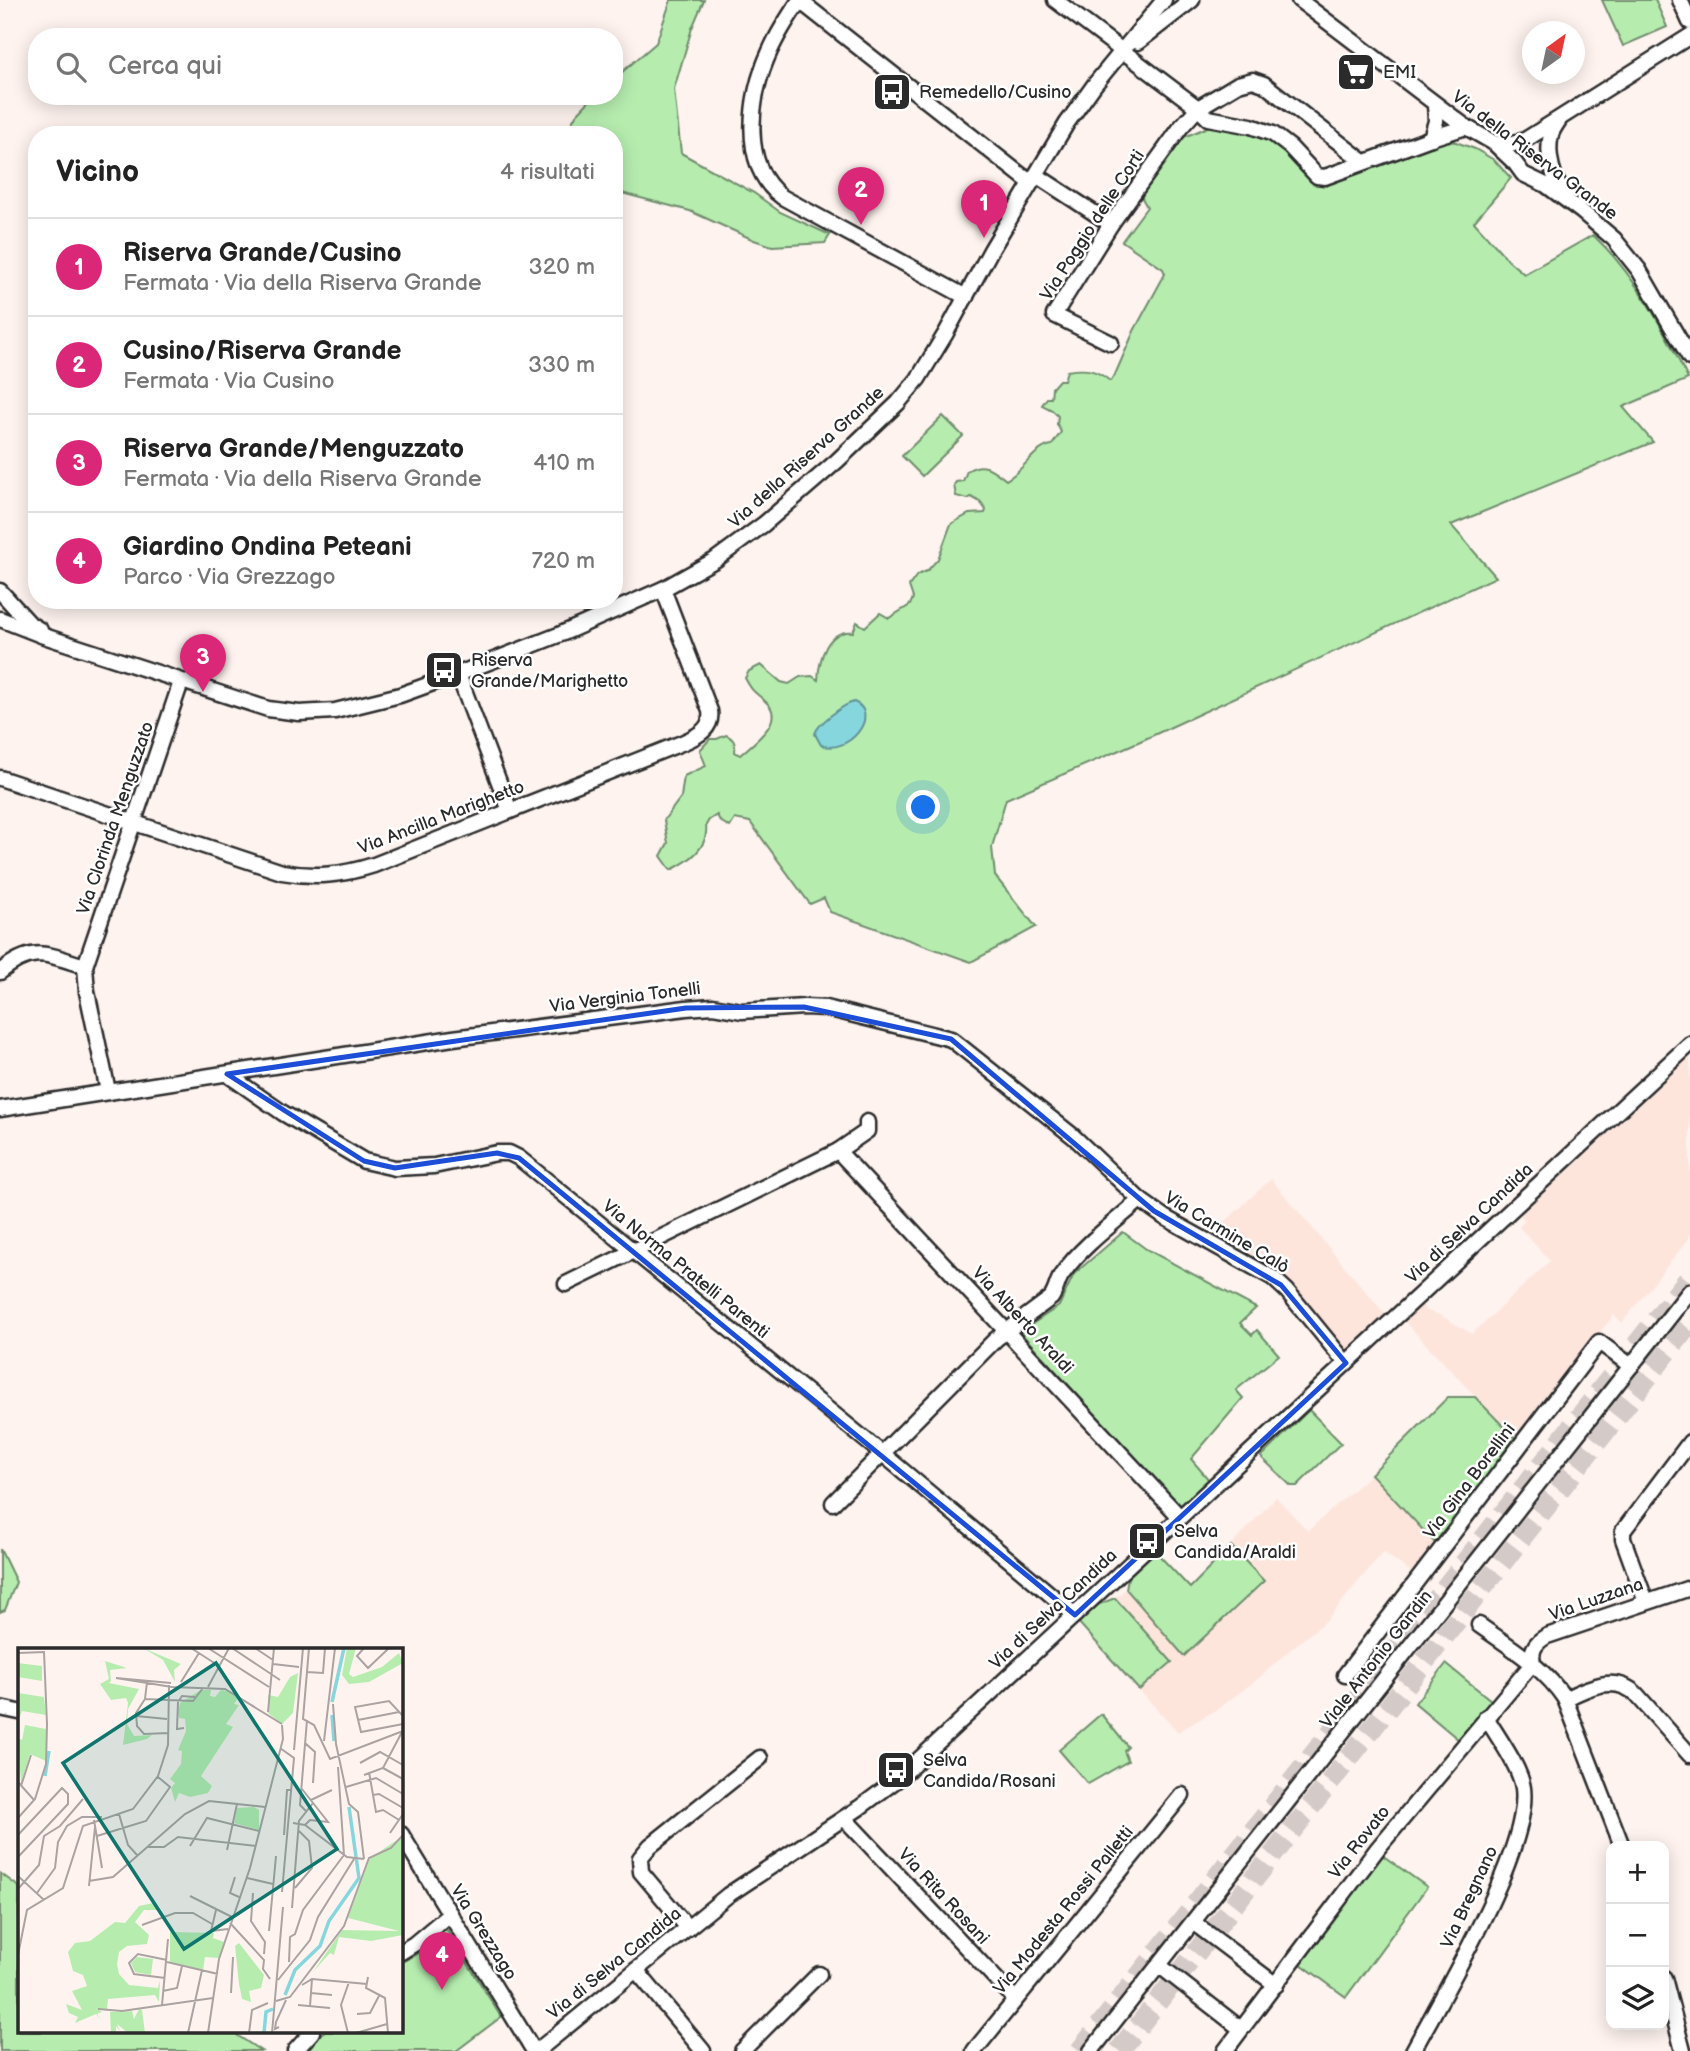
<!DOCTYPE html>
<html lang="it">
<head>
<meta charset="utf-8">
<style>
	:root { --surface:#fff; --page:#f6f6f6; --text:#222; --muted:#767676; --line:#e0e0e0; --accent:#db2777 }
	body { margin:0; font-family:"Balsamiq Sans",sans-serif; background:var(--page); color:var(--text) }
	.controls { position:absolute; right:21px; bottom:21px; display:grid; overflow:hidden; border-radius:14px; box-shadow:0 4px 18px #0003 }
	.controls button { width:63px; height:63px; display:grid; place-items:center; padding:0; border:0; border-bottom:2px solid var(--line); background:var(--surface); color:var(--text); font:35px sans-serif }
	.compass { position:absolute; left:1522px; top:21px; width:63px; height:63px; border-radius:50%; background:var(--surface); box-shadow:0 4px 18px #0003; rotate:33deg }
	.you { position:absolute; left:924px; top:808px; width:24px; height:24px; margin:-18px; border:5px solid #fff; border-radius:50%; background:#1a73e8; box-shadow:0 0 0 10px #1a73e833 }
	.badge { display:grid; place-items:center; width:46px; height:46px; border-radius:50%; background:var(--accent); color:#fff; font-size:23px; font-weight:700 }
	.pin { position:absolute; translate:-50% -58px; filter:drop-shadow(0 2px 4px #0008) }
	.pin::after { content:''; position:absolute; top:37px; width:24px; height:21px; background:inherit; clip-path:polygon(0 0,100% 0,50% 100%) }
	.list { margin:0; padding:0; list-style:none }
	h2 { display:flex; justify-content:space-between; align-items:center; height:91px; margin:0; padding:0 28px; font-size:30px }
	h2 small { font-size:23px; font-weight:400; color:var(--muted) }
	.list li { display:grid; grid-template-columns:46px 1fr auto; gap:21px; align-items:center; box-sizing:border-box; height:98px; padding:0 28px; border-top:2px solid var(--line) }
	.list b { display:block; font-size:26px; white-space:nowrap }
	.list p { margin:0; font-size:23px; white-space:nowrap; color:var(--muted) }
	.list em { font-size:23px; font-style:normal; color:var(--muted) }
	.icon { flex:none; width:38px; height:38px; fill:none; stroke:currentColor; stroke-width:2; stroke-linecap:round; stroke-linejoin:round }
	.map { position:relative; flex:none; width:1690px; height:2051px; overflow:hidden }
	.search { position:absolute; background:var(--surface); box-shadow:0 4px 18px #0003; left:28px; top:28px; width:595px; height:77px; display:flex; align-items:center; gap:18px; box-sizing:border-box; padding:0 24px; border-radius:28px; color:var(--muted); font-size:26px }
	.panel { position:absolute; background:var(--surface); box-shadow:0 4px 18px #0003; left:28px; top:126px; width:595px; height:483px; border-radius:28px }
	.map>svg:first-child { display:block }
</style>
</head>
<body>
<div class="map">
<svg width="1690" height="2051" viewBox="0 0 1690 2051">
	<rect width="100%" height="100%" fill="#fef3ef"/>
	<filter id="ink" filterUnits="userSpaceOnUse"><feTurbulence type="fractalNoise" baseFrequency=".0143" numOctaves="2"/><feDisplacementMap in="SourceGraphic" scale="14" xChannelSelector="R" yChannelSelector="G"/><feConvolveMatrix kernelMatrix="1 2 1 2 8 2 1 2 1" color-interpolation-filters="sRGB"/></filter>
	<g filter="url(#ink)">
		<g fill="#fde5dc">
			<path d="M1690,1056V1237L1622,1323L1614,1315L1515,1438L1404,1321L1422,1304L1425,1310L1442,1316L1472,1334L1550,1261L1519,1227L1525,1220L1520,1215Z"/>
			<path d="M1271,1179L1385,1314L1346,1352L1283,1276L1214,1232Z"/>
			<path d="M1371,1474L1436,1544L1411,1572L1383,1552L1326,1621L1291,1649L1258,1679L1219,1708L1178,1732L1139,1690L1172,1661L1115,1598L1126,1589L1184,1655L1263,1581L1231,1546L1276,1497L1308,1531Z"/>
		</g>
		<g fill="#b6edaf" stroke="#708c6d" stroke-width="2">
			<path d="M671,0H704L692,28L674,89L681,153L754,193L780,212L830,235L825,243L772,246L754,240L690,211L614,191V135H565L576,115L594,96H614V79L656,43Z"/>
			<path d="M1602,0H1655L1667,27L1623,46Z"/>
			<path d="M1212,125L1265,128L1314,169L1346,172L1444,141L1456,142L1475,149L1494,160L1511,178L1474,222L1509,261L1524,274L1593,235C1635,274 1663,328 1688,379L1623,407L1653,442L1451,525L1496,577L1145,739L1006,799L992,847L995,876L1036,927L971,962L830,912L824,898L810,904L750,822L735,819L730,827L720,821L717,815L709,820L706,825C709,848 689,861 671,870L661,856L668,843L664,820L681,797L684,776L706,766L700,750L710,739H717L726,735C734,739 736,743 735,752L740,755C752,744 786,721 767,703C755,691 754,695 745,678L749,671L761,665L781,682L789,684L800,677L812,676L818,680C819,659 827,629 853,632L857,622L865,627L880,613L889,618L910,605L913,598L909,586L917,575L927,571L938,559L951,524L969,514L985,513L986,510L980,502L971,497L968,499L956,496L954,485L956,482L963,481L967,471C984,460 993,470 1006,480C1025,470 1033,448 1052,445L1061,432L1057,424L1058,416L1052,410L1042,405L1047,398H1051L1052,388L1059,380H1064L1067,371C1085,368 1096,369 1110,381L1114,377L1134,331L1165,274L1163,269L1122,241L1147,207L1142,198L1144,185L1175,141Z"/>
			<path d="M943,416L963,436L922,476L902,456Z"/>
			<path d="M1123,1232L1146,1249L1256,1308L1240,1323L1252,1335L1257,1330L1279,1355L1236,1390L1243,1398L1191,1459L1209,1480L1180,1507L1020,1332L1059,1306L1074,1274Z"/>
			<path d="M1448,1397H1475L1515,1438L1436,1544L1371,1474Z"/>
			<path d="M1309,1410L1341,1443L1297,1486H1291L1261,1457Z"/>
			<path d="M1231,1546L1264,1581L1184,1656L1126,1589L1128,1577L1155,1551L1190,1588Z"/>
			<path d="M0,1549L16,1582L5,1610L0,1612Z"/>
			<path d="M1115,1598L1172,1662L1139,1690L1078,1622L1092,1607Z"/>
			<path d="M1446,1664L1492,1701L1459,1740L1415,1703Z"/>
			<path d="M1101,1714L1128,1747L1124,1751L1128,1761L1088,1784L1059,1750Z"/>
			<path d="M1382,1855L1427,1887L1346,1997L1301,1964Z"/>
			<path d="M0,1873L19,1887V2032H232L261,2051H0Z"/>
			<path d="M442,1929L447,1930L501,2017L456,2051H303L323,2032H401V1963L422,1951Z"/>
		</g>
		<path fill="#86d7dd" stroke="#629296" stroke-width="2" d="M854,702C882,714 848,756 821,745L815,734C817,724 844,704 854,702Z"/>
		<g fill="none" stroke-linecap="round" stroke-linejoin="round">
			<g stroke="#d4cbc8" stroke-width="21" stroke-dasharray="21 10" stroke-linecap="butt">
				<path d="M1080,2051L1690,1277"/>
				<path d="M1119,2051L1690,1323"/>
			</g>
			<defs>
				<g id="minor">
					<path d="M800,0C789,16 778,33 770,51C750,94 739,165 782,197L966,297"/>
					<path d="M1055,0L1198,108L1208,118L1251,126L1273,134L1290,147L1317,176L1325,177L1431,138L1466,127"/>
					<path d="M1299,0L1466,127L1494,143L1515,163L1523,174L1546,185L1581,211L1614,239L1639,270L1690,358"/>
					<path d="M1680,0L1690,22"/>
					<path d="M800,1L1031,183"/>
					<path d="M1138,42L1192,0"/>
					<path d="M1559,120C1556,125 1552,130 1551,135C1546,153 1553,182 1566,195"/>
					<path d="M1431,138L1436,121L1435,104"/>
					<path d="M1494,143L1510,145L1525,140L1690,36"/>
					<path d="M1036,175L1111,224"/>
					<path d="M1111,343L1054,315L1111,224L1181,127L1198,108L1238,84L1253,80L1264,84L1364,162"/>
					<path d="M0,591L30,624L40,630"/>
					<path d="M0,619L41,635L268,709L299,713L335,711L400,695L458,674L561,634L663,589L715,560L764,524L837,461L898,403L918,379L946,333L991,250L1067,123L1095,84L1164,0"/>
					<path d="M458,674L510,811"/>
					<path d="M0,778L282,872C315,878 343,875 374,865L684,742C698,736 713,728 710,711L663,589"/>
					<path d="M0,972C34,944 47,955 85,966"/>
					<path d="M227,1074L283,1113L364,1161L395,1168L434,1166L497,1153H509L519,1158L884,1455L1075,1615"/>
					<path d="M108,1091L87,992L85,966L181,682"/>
					<path d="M0,1109L453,1038L686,1008L713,1006L742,1011L804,1007L826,1008L951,1039L1073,1136L1140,1200C1115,1222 1082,1246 1063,1273C1057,1280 1057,1290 1051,1298L996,1339L833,1503"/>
					<path d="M838,1151L867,1131V1122"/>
					<path d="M1140,1200L1164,1217L1273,1278L1287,1291L1346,1363"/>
					<path d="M566,1284L838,1151L1180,1517"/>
					<path d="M1646,1602L1623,1539V1531L1690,1442"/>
					<path d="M1479,1625C1510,1647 1544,1667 1565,1699L1622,1846"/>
					<path d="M1533,1663C1530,1650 1536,1642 1547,1636L1690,1588"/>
					<path d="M1345,1675L1599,1342L1631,1366"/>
					<path d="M1565,1699C1588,1687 1616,1674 1637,1695L1690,1755"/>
					<path d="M0,1708L19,1712"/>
					<path d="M844,1818L1015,1999"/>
					<path d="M401,1834L534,2051"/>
					<path d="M1194,1923L1276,1985"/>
					<path d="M688,1928L641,1872L640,1858L650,1846L760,1758"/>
					<path d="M401,1952L414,1944L450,1914"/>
					<path d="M1160,1966L1241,2029"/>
					<path d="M636,1970L703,2051"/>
					<path d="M1664,1978L1683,2051"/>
					<path d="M295,2051L312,2032"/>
					<path d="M537,2051L728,1895L859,1808L898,1779L1690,1044"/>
					<path d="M742,2051L819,1974"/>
					<path d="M974,2051L1182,1795"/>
					<path d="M1091,2051L1690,1291"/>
					<path d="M1225,2051L1378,1848L1533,1663"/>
					<path d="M1413,2051C1443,1994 1531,1849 1523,1788C1520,1767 1497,1736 1486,1717"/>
				</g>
			</defs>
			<use href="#minor" stroke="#2b2b2b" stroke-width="19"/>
			<use href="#minor" stroke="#fff" stroke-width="14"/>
		</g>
	</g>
	<path fill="none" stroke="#1d4ed8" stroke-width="5" stroke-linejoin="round" d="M804,1007L951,1039L1154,1211L1281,1285L1346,1363L1075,1615L519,1158L497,1153L395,1168L364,1161L227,1074L686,1008Z"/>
	<defs>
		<symbol id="supermarket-square" viewBox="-11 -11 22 22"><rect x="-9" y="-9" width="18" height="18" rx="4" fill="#2b2b2b" stroke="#fff"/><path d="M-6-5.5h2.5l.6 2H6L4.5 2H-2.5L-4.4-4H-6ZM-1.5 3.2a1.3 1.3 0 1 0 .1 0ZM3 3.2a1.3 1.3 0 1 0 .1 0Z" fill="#fff"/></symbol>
		<symbol id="bus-square" viewBox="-11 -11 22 22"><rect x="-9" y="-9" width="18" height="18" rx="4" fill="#2b2b2b" stroke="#fff"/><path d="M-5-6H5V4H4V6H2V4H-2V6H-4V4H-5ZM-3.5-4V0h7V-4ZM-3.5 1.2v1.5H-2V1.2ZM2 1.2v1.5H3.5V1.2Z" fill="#fff"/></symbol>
	</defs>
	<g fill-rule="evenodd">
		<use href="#supermarket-square" x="1334" y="50" width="44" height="44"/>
		<use href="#bus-square" x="870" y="70" width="44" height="44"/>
		<use href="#bus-square" x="422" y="648" width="44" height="44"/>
		<use href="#bus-square" x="1125" y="1519" width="44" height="44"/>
		<use href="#bus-square" x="874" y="1748" width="44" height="44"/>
	</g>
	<g text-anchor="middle" stroke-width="5" stroke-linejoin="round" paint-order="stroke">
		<g font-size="18" fill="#2b2b2b" stroke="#fff" text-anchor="start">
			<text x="1383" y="78">EMI</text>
			<text x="919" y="98">Remedello/Cusino</text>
			<text x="471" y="666">Riserva<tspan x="471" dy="21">Grande/Marighetto</tspan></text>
			<text x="1174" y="1537">Selva<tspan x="1174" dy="21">Candida/Araldi</tspan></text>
			<text x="923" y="1766">Selva<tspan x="923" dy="21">Candida/Rosani</tspan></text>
		</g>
		<g font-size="18" fill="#2b2b2b" stroke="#fff">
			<text transform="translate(1535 155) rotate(37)" y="6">Via della Riserva Grande</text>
			<text transform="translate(1092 225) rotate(-57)" y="6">Via Poggio delle Corti</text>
			<text transform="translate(806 457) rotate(-42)" y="6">Via della Riserva Grande</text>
			<text transform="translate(441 817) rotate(-21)" y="6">Via Ancilla Marighetto</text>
			<text transform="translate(115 818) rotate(-71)" y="6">Via Clorinda Menguzzato</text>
			<text transform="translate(625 997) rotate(-7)" y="6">Via Verginia Tonelli</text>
			<text transform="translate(1469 1223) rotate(-43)" y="6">Via di Selva Candida</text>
			<text transform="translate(1227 1232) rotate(31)" y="6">Via Carmine Calò</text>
			<text transform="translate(686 1269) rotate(39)" y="6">Via Norma Pratelli Parenti</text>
			<text transform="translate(1023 1320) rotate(47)" y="6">Via Alberto Araldi</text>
			<text transform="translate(1469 1481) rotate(-53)" y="6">Via Gina Borellini</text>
			<text transform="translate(1596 1599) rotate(-19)" y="6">Via Luzzana</text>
			<text transform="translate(1053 1609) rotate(-43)" y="6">Via di Selva Candida</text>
			<text transform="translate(1376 1659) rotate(-52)" y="6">Viale Antonio Gandin</text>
			<text transform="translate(1359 1842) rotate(-52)" y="6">Via Rovato</text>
			<text transform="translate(944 1896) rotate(47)" y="6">Via Rita Rosani</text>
			<text transform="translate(1469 1897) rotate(-65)" y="6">Via Bregnano</text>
			<text transform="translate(1063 1910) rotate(-51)" y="6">Via Modesta Rossi Palletti</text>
			<text transform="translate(484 1932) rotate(58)" y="6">Via Grezzago</text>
			<text transform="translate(614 1963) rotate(-39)" y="6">Via di Selva Candida</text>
		</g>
	</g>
	<g transform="translate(18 1648)">
		<rect width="385" height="385" fill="#fef3ef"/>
		<path d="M125,0L163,16L156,22L157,34L145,12ZM329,0H338L331,26L335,29L364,19L381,5L385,15L351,34L331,36L324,27ZM87,13L109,20L92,22L93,33L91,35L121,41L110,61L109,76L116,88L134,87L129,91L105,97L110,55L108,50L93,52L82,36L91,31ZM0,15L24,18V33L0,29ZM280,25L275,65L264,76L250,65V47L260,49L272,29ZM183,42H193L192,48L197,49L203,42L209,43L220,50L216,56L221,57L208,76L215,79L183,128L194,138L190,145L172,149L161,145L157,154L153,140L157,135L152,131L163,116L164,103L160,102L168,83L167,71L161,70L160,64L162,55ZM0,45L26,49L28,67L4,63L0,74ZM7,77L28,81V113L12,106L3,136L0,90L4,92ZM236,159L241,162V182L216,175L219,160ZM385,188V287L353,293L321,289L316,307L312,305L295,324L324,282L381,283L330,270L352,210ZM135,255L139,262H126L117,274L131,287L129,296L109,298L101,304L99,316L101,326L111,337L140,340L142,332L141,354L137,347L90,351L89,361H79L84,364L79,366L83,372L78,366L57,375L60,369L51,365L48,356L64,362L54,343L69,338L65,327L55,323L50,304L57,295L72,293L97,274L107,275L121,258ZM152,284L196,285L195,290L206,294L201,310L187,309L185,322L152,314ZM221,295L246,327L243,340L231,343L233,354L224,351L221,336L217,298ZM119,309L135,311L133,327L117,324L113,315ZM121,361L124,362L127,385H110L99,376L102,383L98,378V385H93L92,364L114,363L116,371Z" fill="#b6edaf"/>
		<path fill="none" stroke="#86d7dd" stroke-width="3.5" d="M314,54L326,0M314,67L316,93M27,128L31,103M267,347L277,322L302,298L311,273L341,230L331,159M246,385L248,364L255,361"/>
		<path fill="none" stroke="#aaa3a1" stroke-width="2" d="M173,0L201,18M190,0L251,39M214,0L262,32M237,0L255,12M291,0L285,71L296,77L312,111L385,83M346,0L339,8L350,20L371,0M0,5L26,4L29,76L28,116L17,151L0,170M255,16L281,19M289,24L305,25L307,0M129,34L127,51L118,65L119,78L126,86L150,85M163,34L181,5M153,35L98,30L154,39L207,41L264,76M190,39L211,0M127,51L175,53L185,40M315,56L318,96L331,156L340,164L346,211M250,64L256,0M118,68L149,71M385,68L371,53L337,59L343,84L385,76M340,72L381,64M166,80L159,81L160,54L164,48L177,49M306,93L317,0M287,95L297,104L295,135M262,100L276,110L264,244M276,102L285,0M342,115L362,104L385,117M320,119L326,207M365,120L385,131M351,124L358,164L365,162L381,172M346,127L365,120L384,84M0,134L16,152M3,138L13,107M328,139L358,130L385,146M284,141L310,174L292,172L287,177M355,147L361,146L385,160M293,152L314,142M219,156L247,159M288,163L282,157L289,72M101,166L110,197L119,207M76,172L84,220M275,175L287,177L329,209L346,211M372,185L385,166M0,187L44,140L50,146V156L0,209M266,187L269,142H273M79,188L128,173L152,139L140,129M172,198L189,170L241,183M130,199H146L160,189L238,198M0,228L26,252M217,229L212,245L221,249M229,230L255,236M71,233L95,229L167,166L191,153L219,156L209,202M71,238L77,179M277,240L294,220L291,193L281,183M0,241L21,217L26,188L42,178L65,151M19,245L37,220L40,194L49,178L64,169H84M235,245L233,273L247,294L246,306M172,248L214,269M274,260L281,173L295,155M198,262L193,283L210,281M212,275L246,312L245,321L252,331M124,277L157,265H175L194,276M251,283L258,208M0,307L9,262L45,240L65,178L115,161L140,128L150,97L151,37M149,314L200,326M271,314L272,289L277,286L285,262L326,207M350,329L348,340L367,350L370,385M147,330L116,326L111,315L120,306L149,312M260,332L292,292L300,269L336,211M284,337L294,331L349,336M145,343L159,340L164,318M213,345L215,309M293,345L314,347M258,353L272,349L326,278L351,210L373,200L385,187M144,357L150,291M280,357L312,360M292,358L294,331M80,361L104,363L195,350M339,366L352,365L362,346M261,379L257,381L258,374L268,352M170,385L184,322M190,385L201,311L232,220L265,91L264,77M231,385L234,362L250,355M254,385L265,259M330,385L323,357L331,334M338,385L369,376"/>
		<path fill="#0f766e" fill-opacity="0.15" stroke="#0f766e" stroke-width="3.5" d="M198,15L319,201L166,301L45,115Z"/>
		<rect width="385" height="385" fill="none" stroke="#2b2b2b" stroke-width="3.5"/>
	</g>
</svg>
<div class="controls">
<button>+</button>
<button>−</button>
<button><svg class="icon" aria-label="layers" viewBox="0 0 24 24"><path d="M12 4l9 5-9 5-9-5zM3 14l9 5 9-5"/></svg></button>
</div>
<svg class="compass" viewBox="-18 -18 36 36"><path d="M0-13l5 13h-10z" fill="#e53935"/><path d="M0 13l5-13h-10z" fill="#767676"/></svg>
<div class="you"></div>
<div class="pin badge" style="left:984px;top:238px">1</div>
<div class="pin badge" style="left:861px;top:225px">2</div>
<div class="pin badge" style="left:203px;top:692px">3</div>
<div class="pin badge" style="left:442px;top:1990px">4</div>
<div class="search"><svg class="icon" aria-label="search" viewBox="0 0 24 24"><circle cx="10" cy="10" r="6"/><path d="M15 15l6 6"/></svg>Cerca qui</div>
<section class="panel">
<h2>Vicino<small>4 risultati</small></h2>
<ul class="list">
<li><span class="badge">1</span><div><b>Riserva Grande/Cusino</b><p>Fermata · Via della Riserva Grande</p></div><em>320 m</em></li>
<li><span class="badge">2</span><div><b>Cusino/Riserva Grande</b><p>Fermata · Via Cusino</p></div><em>330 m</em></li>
<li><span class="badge">3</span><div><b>Riserva Grande/Menguzzato</b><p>Fermata · Via della Riserva Grande</p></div><em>410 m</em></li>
<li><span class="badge">4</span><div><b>Giardino Ondina Peteani</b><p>Parco · Via Grezzago</p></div><em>720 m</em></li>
</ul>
</section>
</div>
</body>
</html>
